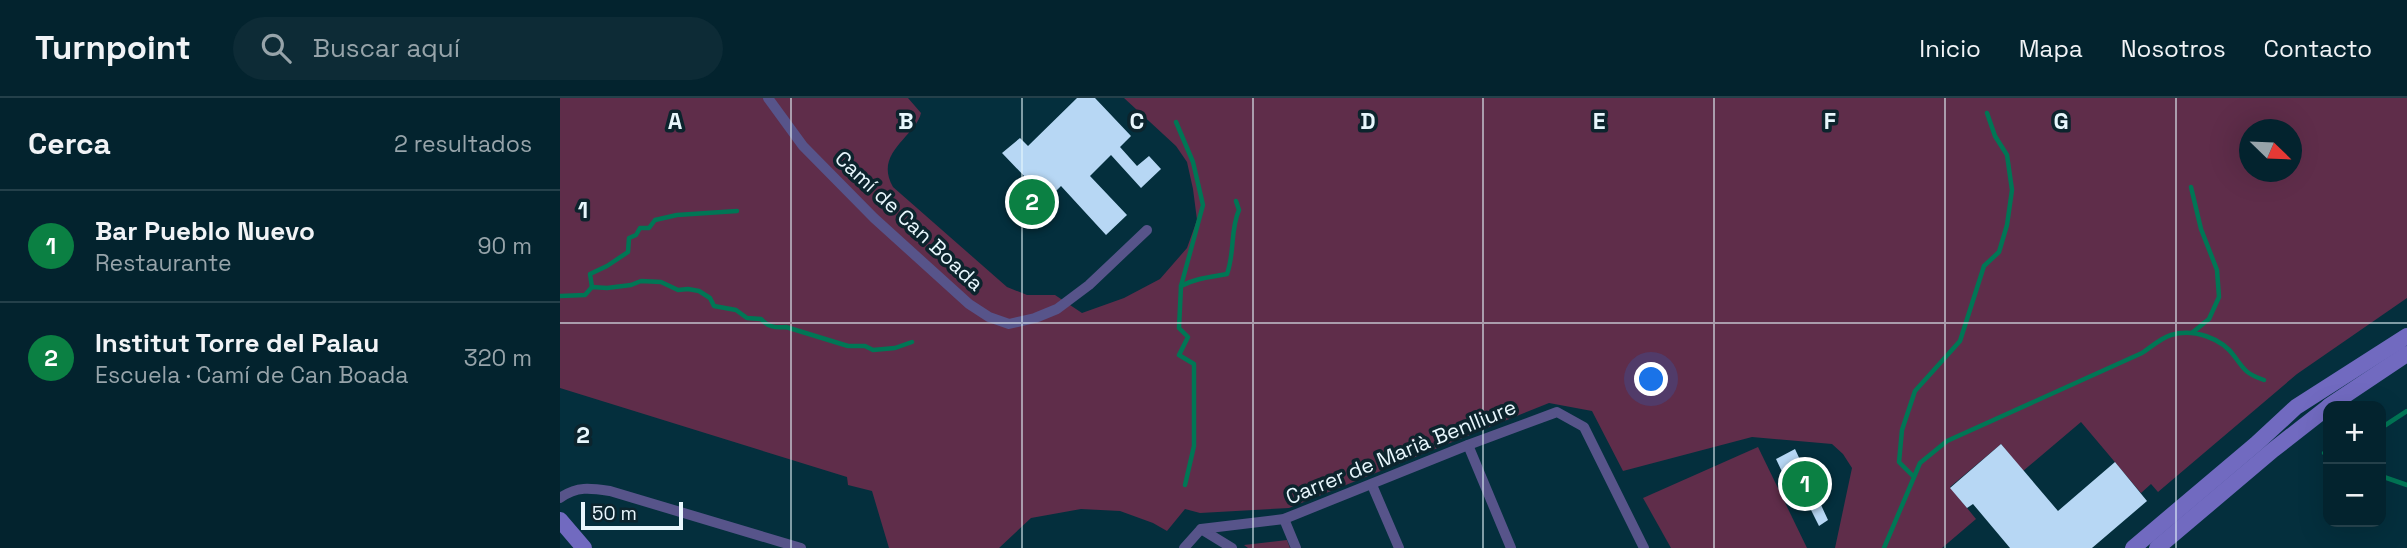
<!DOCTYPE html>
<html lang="es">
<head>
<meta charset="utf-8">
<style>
	:root { --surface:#03232e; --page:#0d2b36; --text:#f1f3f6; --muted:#97a4aa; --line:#24404a; --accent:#0b8043 }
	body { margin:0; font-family:"Space Grotesk",sans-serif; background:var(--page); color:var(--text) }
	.controls { position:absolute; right:21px; bottom:21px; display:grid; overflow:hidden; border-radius:14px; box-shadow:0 7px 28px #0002 }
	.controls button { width:63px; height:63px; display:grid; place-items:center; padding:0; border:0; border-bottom:2px solid var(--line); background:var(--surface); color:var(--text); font:35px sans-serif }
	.compass { position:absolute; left:1679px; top:21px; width:63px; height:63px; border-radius:50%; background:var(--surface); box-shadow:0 7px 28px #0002; rotate:113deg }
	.scale { position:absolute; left:21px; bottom:18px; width:102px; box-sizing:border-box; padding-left:7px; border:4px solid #e8f7fd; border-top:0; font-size:19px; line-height:24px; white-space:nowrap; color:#e8f7fd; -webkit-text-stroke:5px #0c242d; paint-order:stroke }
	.you { position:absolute; left:1092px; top:282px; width:24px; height:24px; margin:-18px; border:5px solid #fff; border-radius:50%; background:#1a73e8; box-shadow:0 0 0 10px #1a73e833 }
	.badge { display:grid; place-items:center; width:46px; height:46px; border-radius:50%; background:var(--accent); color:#fff; font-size:23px; font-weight:700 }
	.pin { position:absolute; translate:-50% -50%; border:4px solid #fff; box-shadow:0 2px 7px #0006 }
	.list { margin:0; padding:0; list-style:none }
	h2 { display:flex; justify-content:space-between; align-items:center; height:91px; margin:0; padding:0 28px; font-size:30px }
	h2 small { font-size:23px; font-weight:400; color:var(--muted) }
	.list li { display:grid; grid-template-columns:46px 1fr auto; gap:21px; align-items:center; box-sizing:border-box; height:112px; padding:0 28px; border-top:2px solid var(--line) }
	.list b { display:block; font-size:26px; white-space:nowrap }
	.list p { margin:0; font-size:23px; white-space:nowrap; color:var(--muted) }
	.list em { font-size:23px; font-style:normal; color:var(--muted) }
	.icon { flex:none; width:38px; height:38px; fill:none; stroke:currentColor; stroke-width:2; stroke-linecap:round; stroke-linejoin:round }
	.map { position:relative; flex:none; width:1847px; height:450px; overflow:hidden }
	header { display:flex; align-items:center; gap:42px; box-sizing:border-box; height:98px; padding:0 35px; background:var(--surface); border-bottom:2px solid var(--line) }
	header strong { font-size:33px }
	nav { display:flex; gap:38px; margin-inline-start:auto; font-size:24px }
	.search { width:490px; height:63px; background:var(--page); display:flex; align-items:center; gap:18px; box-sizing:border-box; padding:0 24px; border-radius:38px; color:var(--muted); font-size:26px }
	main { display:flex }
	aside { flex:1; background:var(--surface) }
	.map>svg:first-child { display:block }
</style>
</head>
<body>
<header>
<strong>Turnpoint</strong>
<div class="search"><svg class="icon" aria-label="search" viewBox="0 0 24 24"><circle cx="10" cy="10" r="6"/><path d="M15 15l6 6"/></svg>Buscar aquí</div>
<nav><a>Inicio</a><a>Mapa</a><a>Nosotros</a><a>Contacto</a></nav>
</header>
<main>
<aside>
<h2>Cerca<small>2 resultados</small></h2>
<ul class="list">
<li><span class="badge">1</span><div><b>Bar Pueblo Nuevo</b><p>Restaurante</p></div><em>90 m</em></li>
<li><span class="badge">2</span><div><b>Institut Torre del Palau</b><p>Escuela · Camí de Can Boada</p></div><em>320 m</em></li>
</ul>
</aside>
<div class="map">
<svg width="1847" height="450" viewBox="0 0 1847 450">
	<rect width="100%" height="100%" fill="#042f3d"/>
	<g fill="#5f2d4a" fill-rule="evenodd">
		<path d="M0,0H348L361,15C356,38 313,55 333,89L447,189L467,197H495L522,215L564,200L600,181L627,150L637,122L633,91L627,64L616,48L564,0H1847V200L1737,276L1598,394L1591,386L1581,395L1521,324L1463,373L1441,346L1390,389L1416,421L1382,450H1275L1292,370L1283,356L1272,346L1192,339L1063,373L1032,313L989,305L729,410L640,415L625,411L607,433L593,425L560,413L521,411L471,420L439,450H329L312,393L288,387L287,379L0,290ZM1689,32H1731V74H1689Z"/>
		<path d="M1198,349L1247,450H1111L1083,400Z"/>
		<path d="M727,442L730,450H688L684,447Z"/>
	</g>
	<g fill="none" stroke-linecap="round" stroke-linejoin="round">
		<g stroke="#007655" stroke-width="4.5">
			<path d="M616,24L633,64L643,107L621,188L619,230L628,239L619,257L634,266V348L625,387"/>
			<path d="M1631,89L1641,131L1657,172L1659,199L1649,221L1633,234"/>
			<path d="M621,188C636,180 651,179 667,176C675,154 670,132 679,112L676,103"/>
			<path d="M32,189L30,176L47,168L68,154L69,140L76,137L80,130H89L95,122L117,117L177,113"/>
			<path d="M0,198L25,197L32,189L47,190L71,187L81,183L101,184L118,192L128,191L139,193L150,200L154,208L176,212L187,220L201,221C208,229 216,230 226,229L288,248H305L313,252L335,250L352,244"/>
			<path d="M1821,330L1847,313"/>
			<path d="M1764,355L1768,359"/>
			<path d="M1353,378L1339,364L1342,332L1355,293L1400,243L1424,168L1439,154L1447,127L1452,92L1447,57L1435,38L1427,15"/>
			<path d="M1821,378L1847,387"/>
			<path d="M1324,450L1360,365L1387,343L1582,255C1591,249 1601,240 1611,237C1633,230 1662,240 1675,259C1685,273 1687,276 1704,282"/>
		</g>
	</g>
	<g fill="#b7d7f4">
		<path d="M517,0H535L571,38L560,49L577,68L589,58L601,71L581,90L551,57L530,78L567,117L546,137L501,88L487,102L442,55L460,40L468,48Z"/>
		<path d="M1441,346L1498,413L1555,364L1587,403L1532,450H1450L1413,406L1407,410L1390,390Z"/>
		<path d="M1235,351L1268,422L1259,428L1233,376L1225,380L1216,361Z"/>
	</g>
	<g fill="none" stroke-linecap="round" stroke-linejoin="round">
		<g stroke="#57548a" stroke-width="10">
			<path d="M208,0L243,48L314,120L409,206L429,219L449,226L475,220L497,211L529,187L587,132"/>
			<path d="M908,347L951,450"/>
			<path d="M812,387L839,450"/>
			<path d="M0,400C17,388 30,390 50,393L241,450"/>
			<path d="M724,421L736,450"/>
			<path d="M641,431L672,450"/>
			<path d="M624,450L641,431L724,421L908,347L997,314L1024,329L1084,450"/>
		</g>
		<g stroke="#716ac0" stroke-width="16">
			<path d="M1769,308L1847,256"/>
			<path d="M0,422L24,450"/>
			<path d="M1573,450L1696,346L1736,309L1847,238"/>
			<path d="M1597,450L1713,352L1768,309"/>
		</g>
	</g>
	<path fill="none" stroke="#e8f7fd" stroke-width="2" stroke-opacity="0.55" d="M231,0V450M462,0V450M693,0V450M923,0V450M1154,0V450M1385,0V450M1616,0V450M0,225H1847"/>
	<g text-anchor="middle" stroke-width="7" stroke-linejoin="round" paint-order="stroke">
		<g font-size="21" fill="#e8f7fd" stroke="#0c242d">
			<text transform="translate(349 123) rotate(43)" y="7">Camí de Can Boada</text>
			<text transform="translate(841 354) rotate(-22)" y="7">Carrer de Marià Benlliure</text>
		</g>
	</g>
	<g font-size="23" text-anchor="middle" font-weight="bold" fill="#e8f7fd" stroke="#0c242d" stroke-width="7" stroke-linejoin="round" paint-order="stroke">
		<text x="115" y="31">A</text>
		<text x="346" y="31">B</text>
		<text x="577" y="31">C</text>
		<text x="808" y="31">D</text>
		<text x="1039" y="31">E</text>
		<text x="1270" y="31">F</text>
		<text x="1501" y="31">G</text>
		<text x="23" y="120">1</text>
		<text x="23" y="345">2</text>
	</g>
</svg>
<div class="controls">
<button>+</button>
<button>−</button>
</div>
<svg class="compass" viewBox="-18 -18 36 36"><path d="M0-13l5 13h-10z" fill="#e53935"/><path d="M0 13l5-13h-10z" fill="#97a4aa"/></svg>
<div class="scale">50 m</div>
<div class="you"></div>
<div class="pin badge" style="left:1245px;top:386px">1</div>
<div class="pin badge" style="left:472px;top:104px">2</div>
</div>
</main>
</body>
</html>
